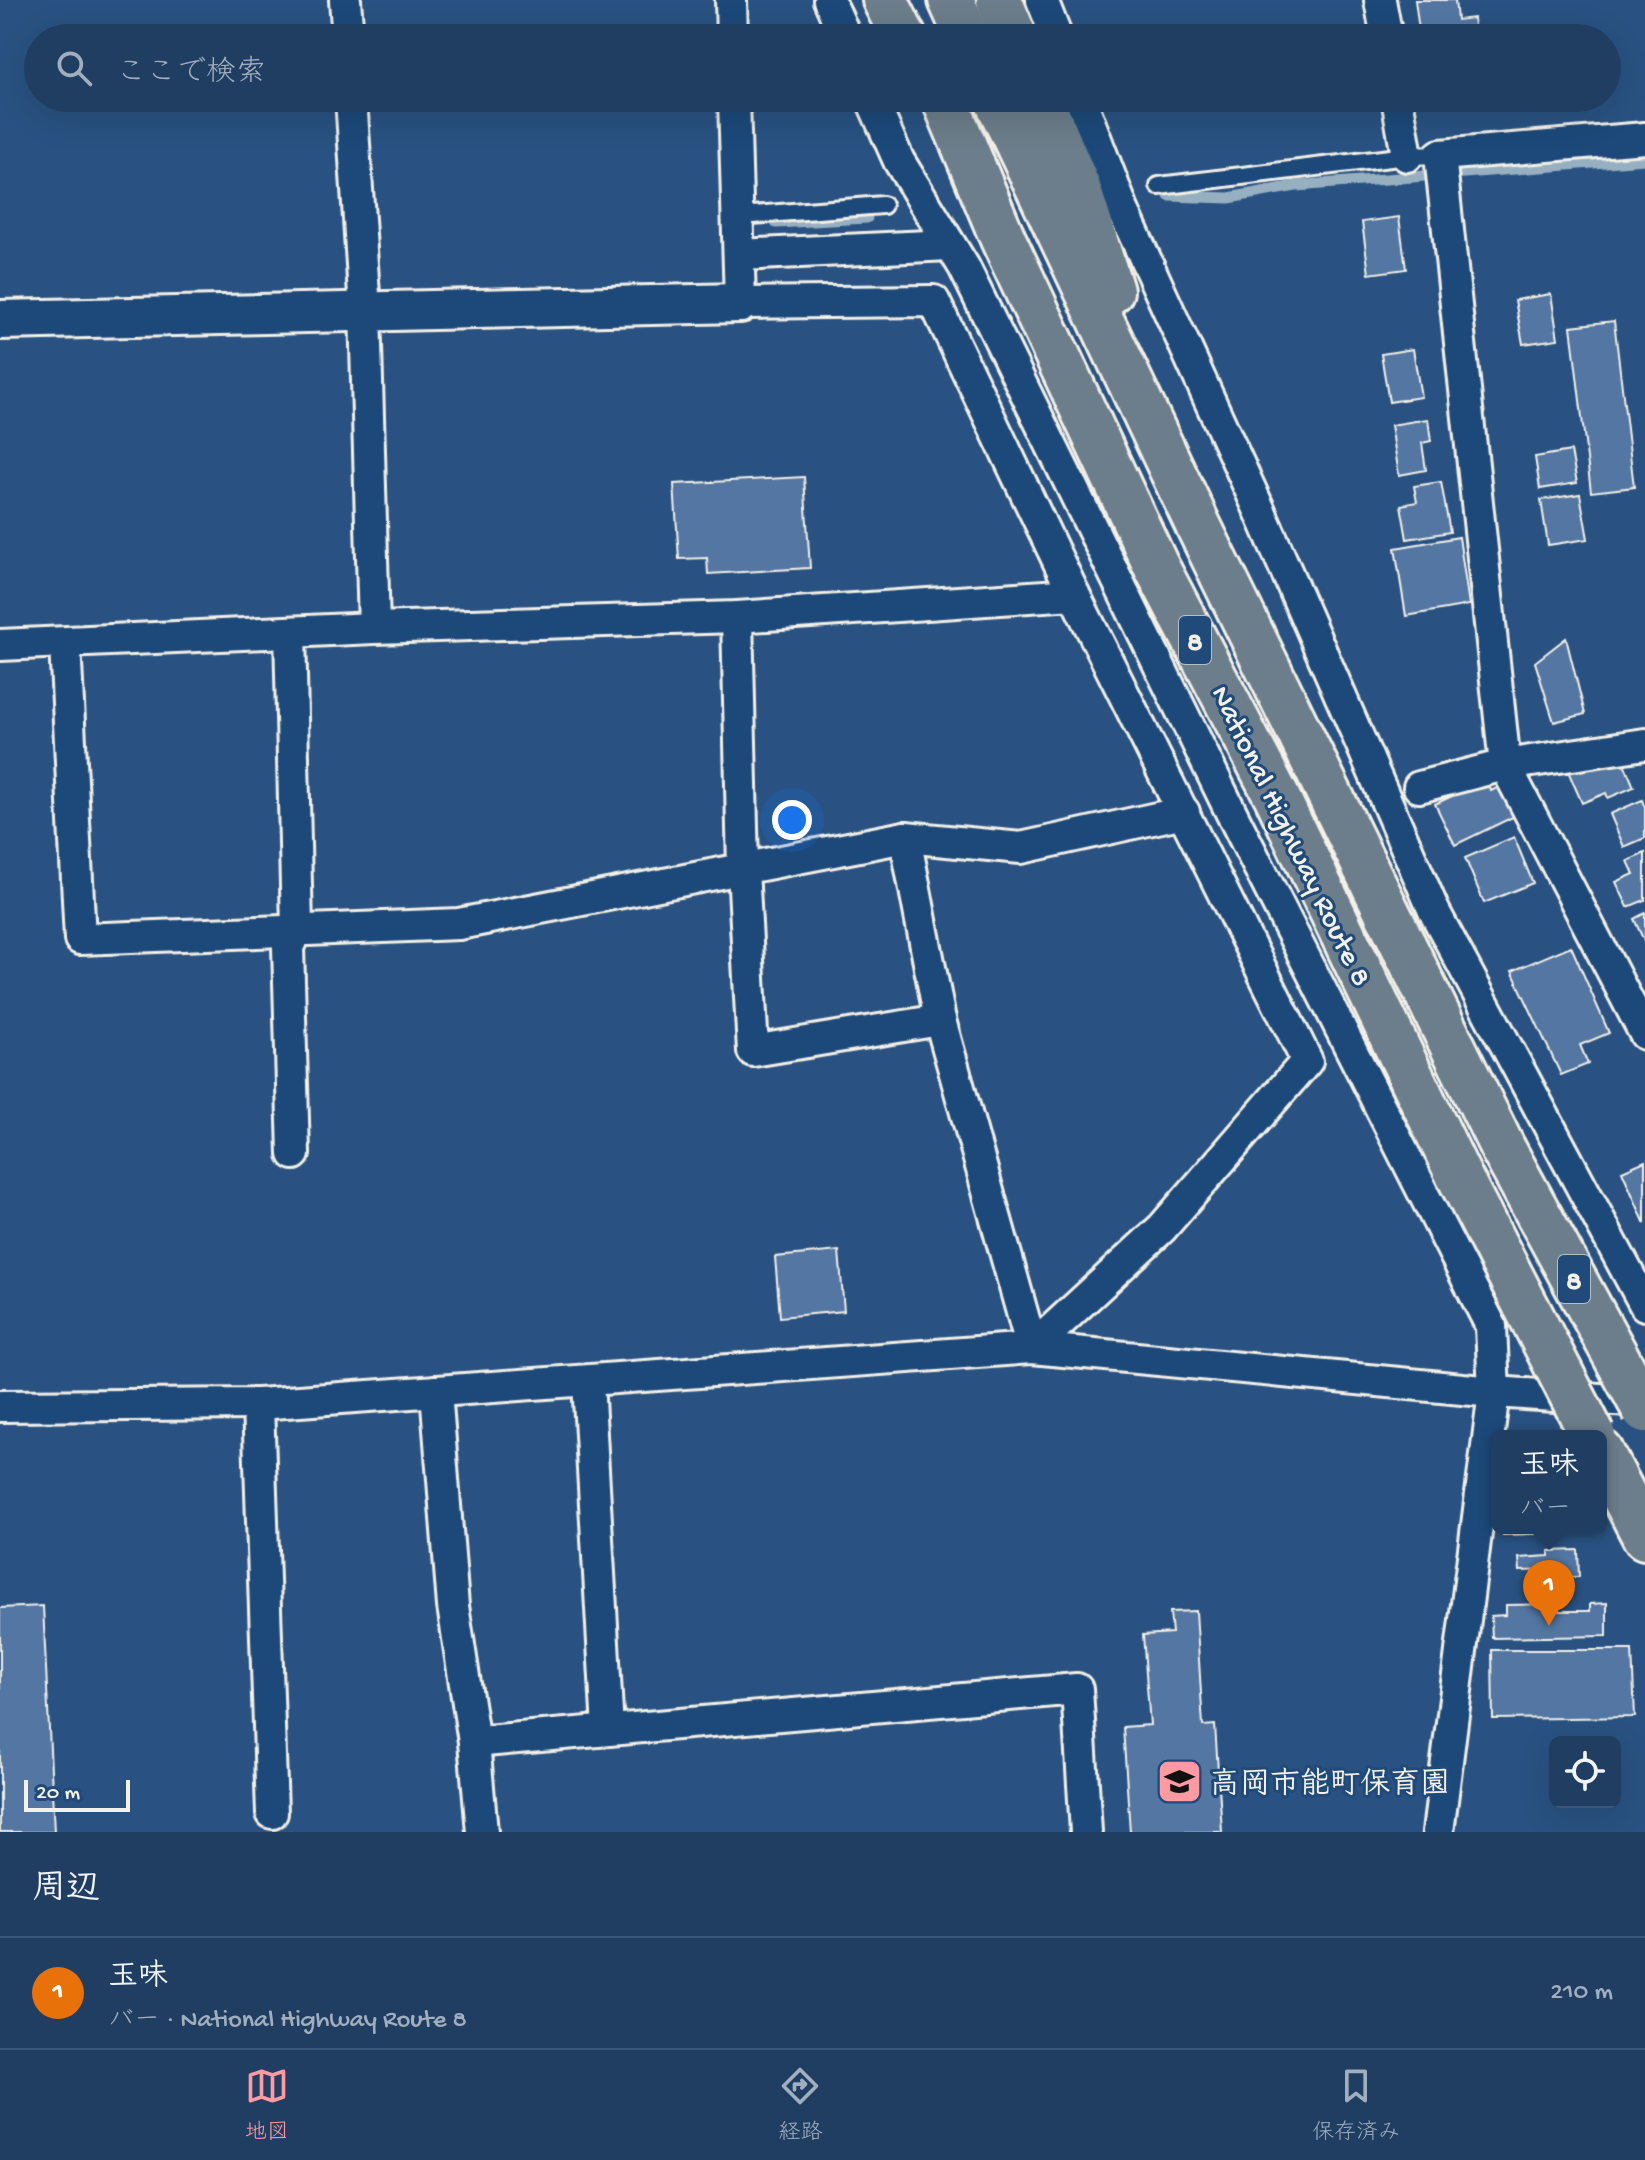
<!DOCTYPE html>
<html lang="ja">
<head>
<meta charset="utf-8">
<style>
	:root { --surface:#1f3e62; --page:#2c496b; --text:#f1f3f6; --muted:#a1aebe; --line:#3c5777; --accent:#ff9aa2 }
	body { margin:0; font-family:"Gochi Hand","Klee One",sans-serif; background:var(--page); color:var(--text) }
	.controls { position:absolute; right:24px; bottom:24px; display:grid; overflow:hidden; border-radius:12px; box-shadow:0 8px 32px #0002 }
	.controls button { width:72px; height:72px; display:grid; place-items:center; padding:0; border:0; border-bottom:2px solid var(--line); background:var(--surface); color:var(--text); font:40px sans-serif }
	.scale { position:absolute; left:24px; bottom:20px; width:106px; box-sizing:border-box; padding-left:8px; border:4px solid #f4f1e8; border-top:0; font-size:22px; line-height:28px; white-space:nowrap; color:#f4f1e8; -webkit-text-stroke:6px #1f4a7a; paint-order:stroke }
	.you { position:absolute; left:792px; top:820px; width:28px; height:28px; margin:-20px; border:6px solid #fff; border-radius:50%; background:#1a73e8; box-shadow:0 0 0 12px #1a73e833 }
	.badge { display:grid; place-items:center; width:52px; height:52px; border-radius:50%; background:var(--accent); color:#fff; font-size:26px; font-weight:700 }
	.pin { position:absolute; translate:-50% -66px; filter:drop-shadow(0 2px 4px #0008) }
	.pin::after { content:''; position:absolute; top:42px; width:28px; height:24px; background:inherit; clip-path:polygon(0 0,100% 0,50% 100%) }
	.popup { position:absolute; left:1491px; top:1430px; width:116px; height:104px; box-sizing:border-box; display:grid; place-content:center; border-radius:12px; background:var(--surface); filter:drop-shadow(0 2px 6px #0005); font-size:26px; white-space:nowrap; color:var(--muted) }
	.popup b { font-size:30px; color:var(--text) }
	.popup::after { content:''; position:absolute; left:50%; top:100%; margin-left:-16px; border:16px solid transparent; border-top-color:var(--surface) }
	.list { margin:0; padding:0; list-style:none }
	h2 { display:flex; justify-content:space-between; align-items:center; height:104px; margin:0; padding:0 32px; font-size:34px }
	h2 small { font-size:26px; font-weight:400; color:var(--muted) }
	.list li { display:grid; grid-template-columns:52px 1fr auto; gap:24px; align-items:center; box-sizing:border-box; height:112px; padding:0 32px; border-top:2px solid var(--line) }
	.list b { display:block; font-size:30px; white-space:nowrap }
	.list p { margin:0; font-size:26px; white-space:nowrap; color:var(--muted) }
	.list em { font-size:26px; font-style:normal; color:var(--muted) }
	.icon { flex:none; width:44px; height:44px; fill:none; stroke:currentColor; stroke-width:2; stroke-linecap:round; stroke-linejoin:round }
	.map { position:relative; flex:none; width:1645px; height:1832px; overflow:hidden }
	.search { position:absolute; background:var(--surface); box-shadow:0 8px 32px #0002; left:24px; right:24px; top:24px; height:88px; display:flex; align-items:center; gap:20px; box-sizing:border-box; padding:0 28px; border-radius:44px; color:var(--muted); font-size:30px }
	.sheet { height:216px; background:var(--surface) }
	nav { display:flex; justify-content:space-around; align-items:center; box-sizing:border-box; height:112px; border-top:2px solid var(--line); background:var(--surface); font-size:22px; color:var(--muted) }
	nav a { display:grid; justify-items:center; gap:4px }
	nav .on { color:var(--accent) }
	.map>svg:first-child { display:block }
</style>
</head>
<body>
<div class="map">
<svg width="1645" height="1832" viewBox="0 0 1645 1832">
	<rect width="100%" height="100%" fill="#295282"/>
	<filter id="ink" filterUnits="userSpaceOnUse"><feTurbulence type="fractalNoise" baseFrequency=".0125" numOctaves="2"/><feDisplacementMap in="SourceGraphic" scale="16" xChannelSelector="R" yChannelSelector="G"/><feConvolveMatrix kernelMatrix="1 2 1 2 8 2 1 2 1" color-interpolation-filters="sRGB"/></filter>
	<g filter="url(#ink)">
		<g fill="none" stroke-linecap="round" stroke-linejoin="round">
			<g stroke="#96b0c2" stroke-width="11">
				<path d="M1169,196L1229,198L1296,186L1645,159"/>
				<path d="M776,223L867,218"/>
			</g>
		</g>
		<g fill="#5276a3" stroke="#f4f1e8" stroke-width="2">
			<path d="M1415,0H1455L1457,20L1473,18L1476,38H1420Z"/>
			<path d="M1399,217L1406,269L1369,274L1362,222Z"/>
			<path d="M1551,294L1558,339L1523,344L1515,300Z"/>
			<path d="M1614,321L1634,487L1591,492L1571,326Z"/>
			<path d="M1413,349L1421,397L1389,402L1381,354Z"/>
			<path d="M1428,419L1431,441L1422,443L1426,470L1399,475L1391,425Z"/>
			<path d="M1571,451L1577,483L1540,489L1535,457Z"/>
			<path d="M804,477L810,568L708,574L707,558L679,559L674,484Z"/>
			<path d="M1441,482L1450,532L1407,539L1401,505L1417,502L1414,486Z"/>
			<path d="M1580,494L1588,539L1548,545L1541,500Z"/>
			<path d="M1459,537L1469,605L1406,616L1395,548Z"/>
			<path d="M1566,638L1585,714L1554,722L1535,662Z"/>
			<path d="M1597,758L1601,767L1622,758L1634,787L1608,798L1606,793L1582,803L1568,771Z"/>
			<path d="M1488,779L1491,791L1505,784L1519,814L1455,845L1435,804Z"/>
			<path d="M1642,800L1645,808V838L1624,847L1610,814Z"/>
			<path d="M1514,837L1533,883L1484,903L1465,858Z"/>
			<path d="M1645,853V900L1628,907L1616,882L1634,874L1628,861Z"/>
			<path d="M1645,913V943L1634,919Z"/>
			<path d="M1571,946L1609,1033L1580,1045L1588,1064L1561,1075L1512,971Z"/>
			<path d="M1645,1161V1224L1622,1171Z"/>
			<path d="M839,1251L844,1311L780,1317L775,1257Z"/>
			<path d="M1503,1528H1557L1560,1533L1503,1535Z"/>
			<path d="M1578,1550L1579,1577H1552L1551,1570L1520,1571L1519,1558L1549,1556V1551Z"/>
			<path d="M1607,1603V1636L1492,1638L1491,1616L1506,1615V1605L1559,1604V1611H1590V1604Z"/>
			<path d="M43,1606L54,1832H0V1608Z"/>
			<path d="M1196,1611L1203,1726L1215,1725L1222,1832H1130L1123,1727L1150,1725L1143,1635L1172,1633L1170,1612Z"/>
			<path d="M1492,1650H1632L1635,1717L1493,1719Z"/>
		</g>
		<g fill="none" stroke-linecap="round" stroke-linejoin="round">
			<defs>
				<g id="service">
					<path d="M1159,186L1407,156L1440,155"/>
					<path d="M739,216L883,205"/>
				</g>
				<g id="minor">
					<path d="M345,0L348,38"/>
					<path d="M731,0L732,38"/>
					<path d="M829,0L846,38"/>
					<path d="M1042,0L1057,38"/>
					<path d="M1380,0L1387,38"/>
					<path d="M351,98L365,310L374,628"/>
					<path d="M734,98L740,303L934,301L1074,594L1307,1061L1162,1228L1032,1348"/>
					<path d="M871,98L899,161L964,267L1232,814L1491,1326L1494,1392L1438,1832"/>
					<path d="M1080,98L1123,210L1260,511L1434,911L1645,1305"/>
					<path d="M1397,98L1407,156"/>
					<path d="M1645,138L1440,155L1505,765L1645,1034"/>
					<path d="M739,255L950,245"/>
					<path d="M737,617L743,869L753,1051L940,1020"/>
					<path d="M290,632L297,928L288,947L294,1154"/>
					<path d="M65,644L80,939L459,924L905,837L1021,848L1184,812"/>
					<path d="M0,645L374,628L737,617L1074,594"/>
					<path d="M1419,787L1505,765L1645,744"/>
					<path d="M905,837L940,1020L1032,1348"/>
					<path d="M588,1382L608,1730"/>
					<path d="M436,1391L453,1606L474,1742L482,1832"/>
					<path d="M258,1404L272,1813"/>
					<path d="M0,1406L258,1404L1032,1348L1494,1392L1645,1402"/>
					<path d="M474,1742L1077,1689L1086,1832"/>
				</g>
				<path id="tertiary" d="M0,320L740,303"/>
				<g id="trunk">
					<path d="M885,0L904,38"/>
					<path d="M951,0L968,38"/>
					<path d="M999,0L1015,38"/>
					<path d="M944,98L1003,239L1156,566L1276,795L1459,1176"/>
					<path d="M996,98L1198,525L1503,1149"/>
					<path d="M1040,98L1078,188L1111,291"/>
					<path d="M1601,1452L1645,1537"/>
				</g>
			</defs>
			<use href="#service" stroke="#f4f1e8" stroke-width="22"/>
			<use href="#minor" stroke="#f4f1e8" stroke-width="36"/>
			<use href="#tertiary" stroke="#f4f1e8" stroke-width="44"/>
			<use href="#trunk" stroke="#f4f1e8" stroke-width="50"/>
			<use href="#service" stroke="#1f4a7a" stroke-width="16"/>
			<use href="#minor" stroke="#1f4a7a" stroke-width="30"/>
			<use href="#tertiary" stroke="#1f4a7a" stroke-width="38"/>
			<use href="#trunk" stroke="#6c7d8b" stroke-width="44"/>
			<defs>
				<g id="trunk-bridge">
					<path d="M1503,1149L1645,1410"/>
					<path d="M1459,1176L1593,1436"/>
				</g>
			</defs>
			<use href="#trunk-bridge" stroke="#f4f1e8" stroke-width="50" stroke-linecap="butt"/>
			<use href="#trunk-bridge" stroke="#6c7d8b" stroke-width="44"/>
		</g>
	</g>
	<defs>
		<symbol id="school-square" viewBox="-11 -11 22 22"><rect x="-9" y="-9" width="18" height="18" rx="4" fill="#ff9aa2" stroke="#1f4a7a"/><path d="M0-5L7-2L0 1L-7-2ZM-4 1L0 2.5L4 1V4Q0 6-4 4Z" fill="#111"/></symbol>
	</defs>
	<g fill-rule="evenodd">
		<use href="#school-square" x="1154" y="1756" width="51" height="51"/>
	</g>
	<g text-anchor="middle" stroke-width="6" stroke-linejoin="round" paint-order="stroke">
		<g fill="#1f4a7a" stroke="#b4bfc7" stroke-width="2">
			<rect x="1179" y="616" width="32" height="48" rx="6"/>
			<rect x="1558" y="1255" width="32" height="48" rx="6"/>
		</g>
		<g font-size="28" font-weight="bold" fill="#f4f1e8">
			<text x="1195" y="650">8</text>
			<text x="1574" y="1289">8</text>
		</g>
		<g font-size="30" fill="#f4f1e8" stroke="#1f4a7a">
			<text transform="translate(1293 835) rotate(64)" y="10">National Highway Route 8</text>
		</g>
		<g font-size="30" font-weight="bold" fill="#f4f1e8" stroke="#1f4a7a" text-anchor="start">
			<text x="1210" y="1792">高岡市能町保育園</text>
		</g>
	</g>
</svg>
<div class="controls">
<button><svg class="icon" aria-label="locate" viewBox="0 0 24 24"><circle cx="12" cy="12" r="6"/><path d="M12 2v4M12 18v4M2 12h4M18 12h4"/></svg></button>
</div>
<div class="scale">20 m</div>
<div class="you"></div>
<div class="pin badge" style="left:1549px;top:1626px;background:#e8710a">1</div>
<div class="popup"><b>玉味</b>バー</div>
<div class="search"><svg class="icon" aria-label="search" viewBox="0 0 24 24"><circle cx="10" cy="10" r="6"/><path d="M15 15l6 6"/></svg>ここで検索</div>
</div>
<section class="sheet">
<h2>周辺<small></small></h2>
<ul class="list">
<li><span class="badge" style="background:#e8710a">1</span><div><b>玉味</b><p>バー · National Highway Route 8</p></div><em>210 m</em></li>
</ul>
</section>
<nav>
<a class="on"><svg class="icon" aria-label="map" viewBox="0 0 24 24"><path d="M3 6l6-2 6 2 6-2v14l-6 2-6-2-6 2zM9 4v14M15 6v14"/></svg>地図</a>
<a><svg class="icon" aria-label="directions" viewBox="0 0 24 24"><path d="M12 3l9 9-9 9-9-9zM9 14v-3h6M13 9l2 2-2 2"/></svg>経路</a>
<a><svg class="icon" aria-label="saved" viewBox="0 0 24 24"><path d="M7 4h10v16l-5-4-5 4z"/></svg>保存済み</a>
</nav>
</body>
</html>
